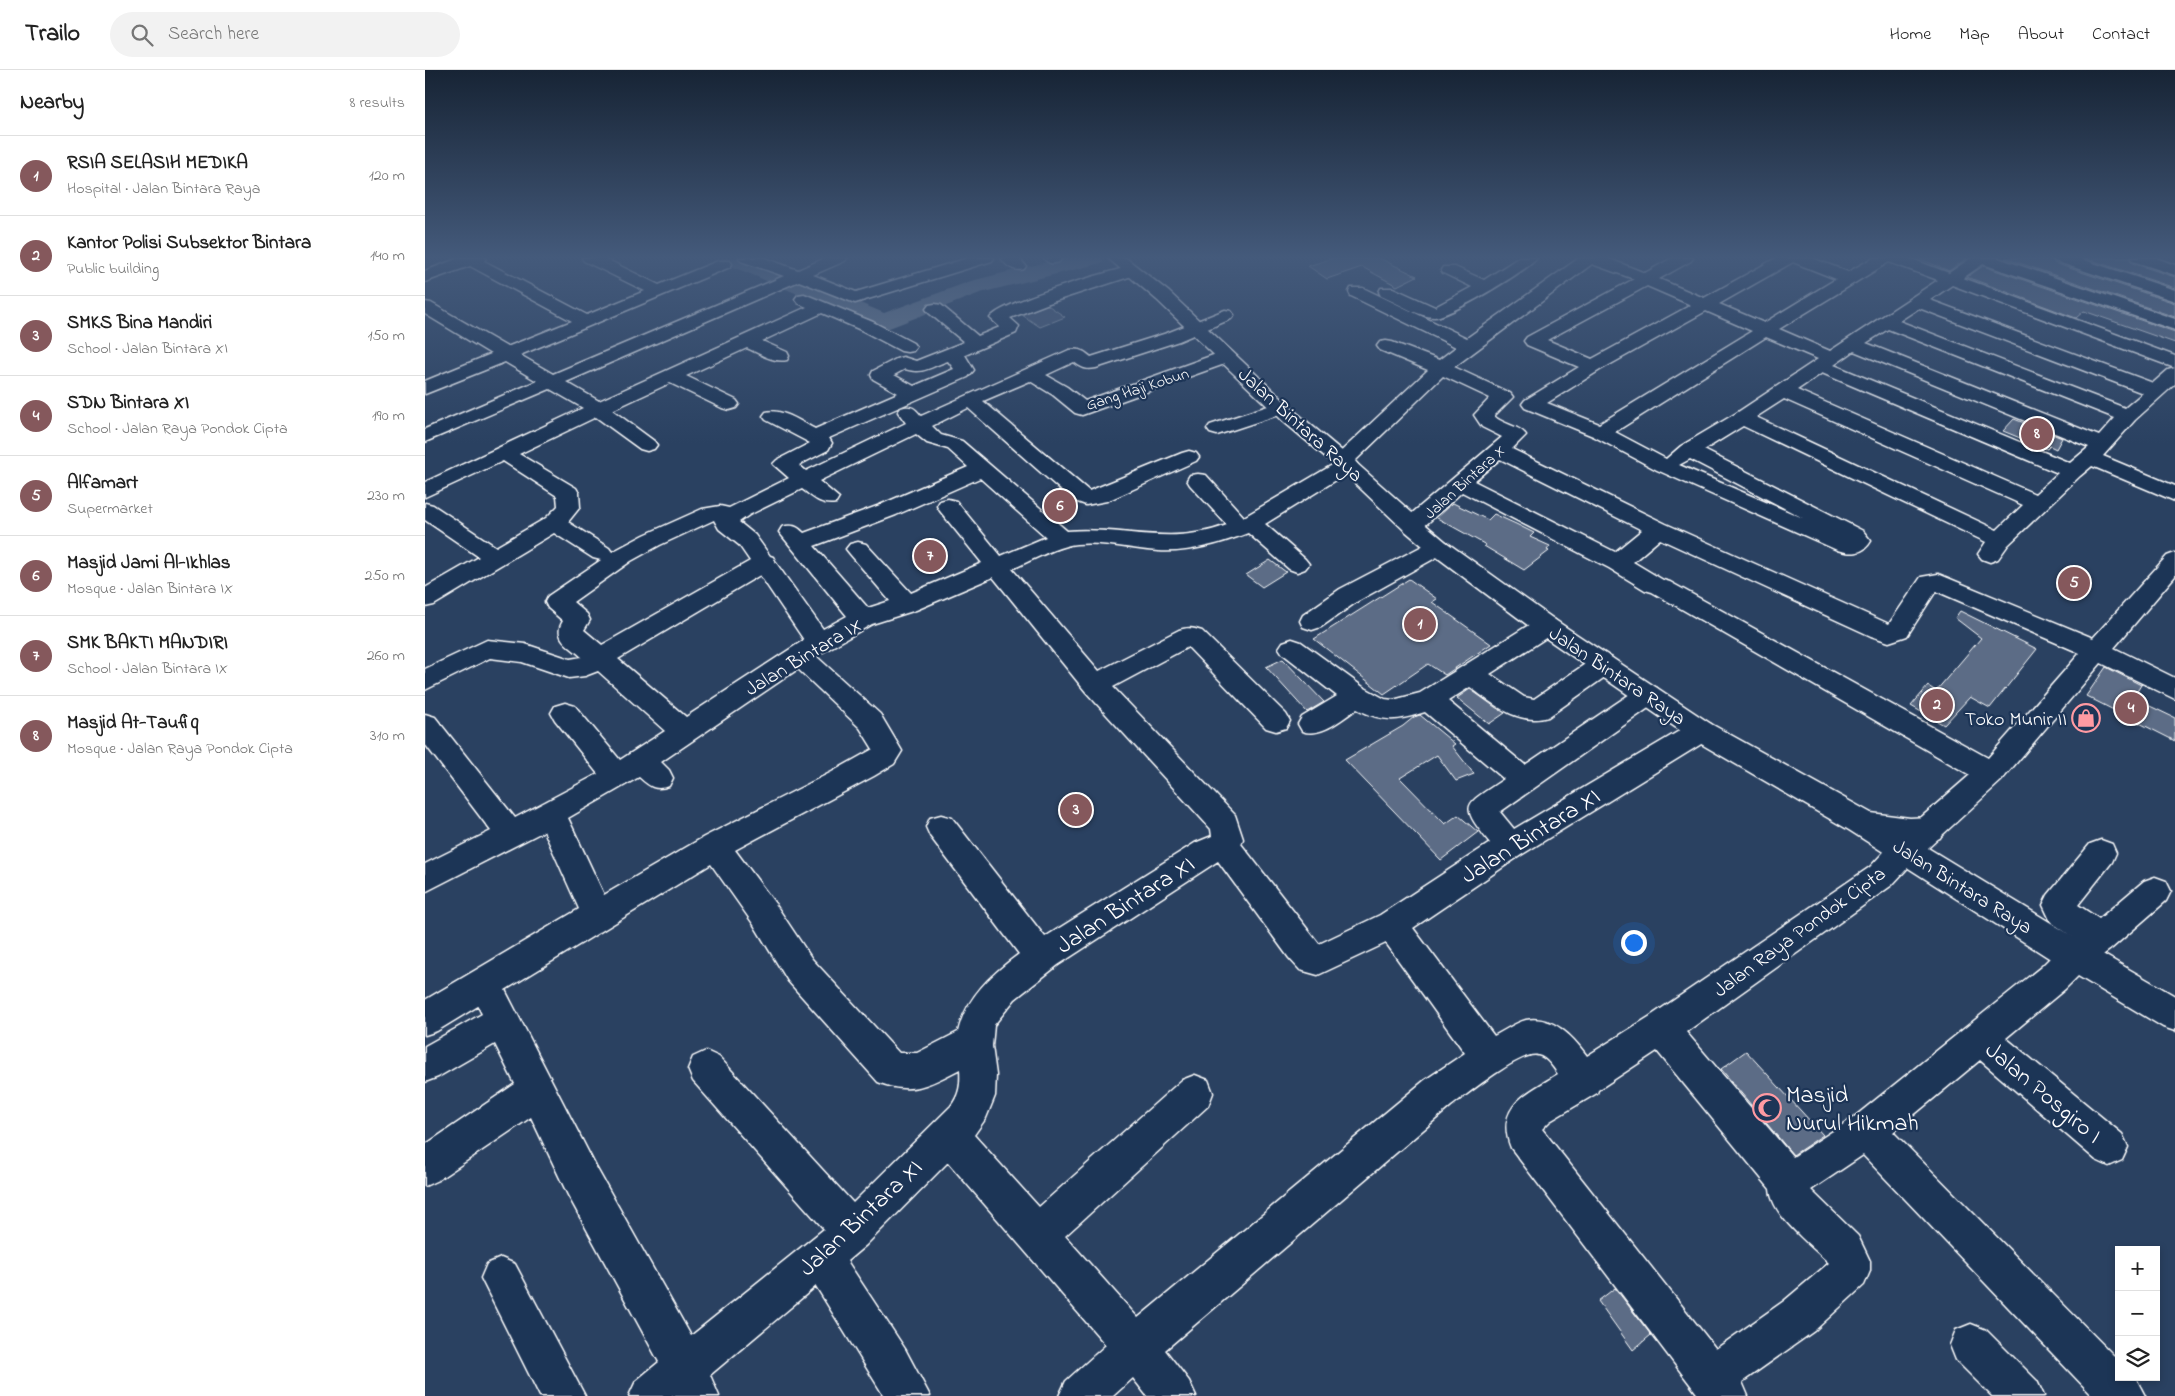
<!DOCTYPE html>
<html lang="en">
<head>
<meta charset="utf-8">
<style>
	:root { --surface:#fff; --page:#f2f2f2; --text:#222; --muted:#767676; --line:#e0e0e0; --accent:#85585c }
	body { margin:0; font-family:"Indie Flower",sans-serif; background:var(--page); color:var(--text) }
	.controls { position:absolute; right:15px; bottom:15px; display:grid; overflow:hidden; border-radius:0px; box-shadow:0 2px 8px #0003 }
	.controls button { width:45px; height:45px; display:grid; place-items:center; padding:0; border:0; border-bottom:1px solid var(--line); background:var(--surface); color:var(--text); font:25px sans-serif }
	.you { position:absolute; left:1208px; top:872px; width:18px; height:18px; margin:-12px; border:4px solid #fff; border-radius:50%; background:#1a73e8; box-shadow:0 0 0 8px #1a73e833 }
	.badge { display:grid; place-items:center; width:32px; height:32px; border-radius:50%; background:var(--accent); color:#fff; font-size:16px; font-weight:700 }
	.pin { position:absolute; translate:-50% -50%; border:2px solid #fff; box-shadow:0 1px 5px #0006 }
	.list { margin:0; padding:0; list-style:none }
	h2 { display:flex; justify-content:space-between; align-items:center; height:65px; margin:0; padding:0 20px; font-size:21px }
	h2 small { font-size:16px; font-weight:400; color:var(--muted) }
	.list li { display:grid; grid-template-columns:32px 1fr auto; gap:15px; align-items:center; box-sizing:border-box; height:80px; padding:0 20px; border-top:1px solid var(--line) }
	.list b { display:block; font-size:19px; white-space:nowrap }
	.list p { margin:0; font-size:16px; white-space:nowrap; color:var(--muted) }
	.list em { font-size:16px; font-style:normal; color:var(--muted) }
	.icon { flex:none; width:28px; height:28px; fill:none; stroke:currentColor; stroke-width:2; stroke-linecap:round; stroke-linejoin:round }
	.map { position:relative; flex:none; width:1750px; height:1326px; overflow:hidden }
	header { display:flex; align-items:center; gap:30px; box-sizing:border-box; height:70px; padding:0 25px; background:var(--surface); border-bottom:1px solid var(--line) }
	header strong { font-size:24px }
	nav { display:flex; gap:28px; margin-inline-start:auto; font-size:18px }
	.search { width:350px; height:45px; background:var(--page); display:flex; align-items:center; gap:12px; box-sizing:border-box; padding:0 18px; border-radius:28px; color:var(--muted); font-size:19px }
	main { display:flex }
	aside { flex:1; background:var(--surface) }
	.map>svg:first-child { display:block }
</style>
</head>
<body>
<header>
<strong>Trailo</strong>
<div class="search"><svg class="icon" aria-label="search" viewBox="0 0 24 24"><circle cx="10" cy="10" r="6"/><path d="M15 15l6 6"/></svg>Search here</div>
<nav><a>Home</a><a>Map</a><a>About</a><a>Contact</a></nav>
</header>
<main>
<aside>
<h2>Nearby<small>8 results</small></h2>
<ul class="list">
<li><span class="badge">1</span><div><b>RSIA SELASIH MEDIKA</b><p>Hospital · Jalan Bintara Raya</p></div><em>120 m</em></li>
<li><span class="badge">2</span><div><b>Kantor Polisi Subsektor Bintara</b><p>Public building</p></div><em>140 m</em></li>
<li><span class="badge">3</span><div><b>SMKS Bina Mandiri</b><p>School · Jalan Bintara XI</p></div><em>150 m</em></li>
<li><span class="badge">4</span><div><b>SDN Bintara XI</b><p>School · Jalan Raya Pondok Cipta</p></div><em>190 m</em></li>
<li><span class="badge">5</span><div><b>Alfamart</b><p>Supermarket</p></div><em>230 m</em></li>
<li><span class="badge">6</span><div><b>Masjid Jami Al-Ikhlas</b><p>Mosque · Jalan Bintara IX</p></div><em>250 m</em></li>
<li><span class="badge">7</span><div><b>SMK BAKTI MANDIRI</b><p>School · Jalan Bintara IX</p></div><em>260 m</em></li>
<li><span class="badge">8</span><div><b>Masjid At-Taufiq</b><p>Mosque · Jalan Raya Pondok Cipta</p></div><em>310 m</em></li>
</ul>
</aside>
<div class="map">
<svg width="1750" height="1326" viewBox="0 0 1750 1326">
	<rect width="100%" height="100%" fill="#2a4161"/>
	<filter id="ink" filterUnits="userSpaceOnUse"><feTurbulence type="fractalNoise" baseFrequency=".02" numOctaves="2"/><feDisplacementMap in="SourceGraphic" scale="10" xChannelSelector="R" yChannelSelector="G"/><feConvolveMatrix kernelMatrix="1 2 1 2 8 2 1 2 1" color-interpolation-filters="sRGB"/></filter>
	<g filter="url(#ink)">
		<path fill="#465975" stroke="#a2acba" d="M617,231L640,247L615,257L591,241Z"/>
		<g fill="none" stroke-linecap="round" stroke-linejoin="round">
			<path fill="#6d7d92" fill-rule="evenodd" d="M295,188H328L459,243L546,211L638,188H680L676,193L555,223L459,260L299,193Z"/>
		</g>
		<g fill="#5b6c86" stroke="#fff">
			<path d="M908,188H954L992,206L972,216L937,197L902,209L883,196Z"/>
			<path d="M1493,188H1542L1524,201Z"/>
			<path d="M1580,188H1626L1629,193L1750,233V247Z"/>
			<path d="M1660,188H1704L1707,193L1750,207V218Z"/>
			<path d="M1558,196L1750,262V273L1659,241L1651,248L1542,207Z"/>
			<path d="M1589,349L1637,368L1631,379L1625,376L1622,379L1578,361Z"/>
			<path d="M1028,433L1063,450L1069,444L1091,454L1109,463L1105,467L1125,476L1122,480L1124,481L1099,500L1059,476L1061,475L1012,448Z"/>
			<path d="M845,490L861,502L837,517L821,505Z"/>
			<path d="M984,509L1012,529L1007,532L1066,574L1020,605L1003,594L959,624L889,569Z"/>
			<path d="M1535,541L1612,579L1565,638L1545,627L1519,655L1486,636L1503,616L1511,621L1556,568L1530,548Z"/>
			<path d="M858,589L899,632L882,642L841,597Z"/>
			<path d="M1681,597L1716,615L1708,628L1750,648V671L1661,626Z"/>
			<path d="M1045,619L1070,637L1080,643L1064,654L1032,628Z"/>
			<path d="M995,645L1030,674L1027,676L1049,704L1031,711L1012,685L975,708L1020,754L1033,745L1053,762L1016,790L920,690L978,656L989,647Z"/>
			<path d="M1321,981L1398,1065L1368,1085L1296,999Z"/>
			<path d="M1190,1218L1226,1265L1208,1280L1173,1231Z"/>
		</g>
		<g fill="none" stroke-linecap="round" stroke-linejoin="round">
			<defs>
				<g id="minor">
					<path d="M34,188H61L59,191L162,245L220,221L159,191L157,188H179L234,215L293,191H305L307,194L305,197L95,285L128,304L359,206L316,191L314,188H339L373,200L400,188H422L420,191L388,205L431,222L543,188H569L567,191L430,233L374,211L141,312L174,331L382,237L373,233L370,229L373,225L379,224L448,252L488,273L491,277L488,281L482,282L476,281L436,260L397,243L337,271L362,282L364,286L362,290C348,293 334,283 322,278L261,306L311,330L314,334L311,338L304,340L297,338L245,313L187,340L229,371L232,375L229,379L222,381L215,379L171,347L94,384L151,418L154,423L155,437L143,452L184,478L187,482L219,465L277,439L295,436L304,438L364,408L348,394L352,390L385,373L341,350L338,346L341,342C357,338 376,352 390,359L473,323L448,309L446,305L448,301L471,289L478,287L491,291L539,272L504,243L501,239L504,235L510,234L516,235L553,266L575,257L565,248C577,231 683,202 707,196L713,198L715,201L713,204L624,233L585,248L594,256L591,263L540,285L549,300L543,307L404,368L407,373L403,380L374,395L381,401L481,353L473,342L476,338C486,335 490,338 496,346L644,280C654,278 659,281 666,287L742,263L800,240L806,241L809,245L806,249L754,271L671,298C661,300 657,298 649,292L621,305L642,317L660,331L794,283L801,281L808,283L810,287L808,291L657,345L650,343L628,325L605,311L558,331L664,421L757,383L764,381L771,383L774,387L771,391L682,431L661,435L647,430L543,338L507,356L516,365L537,371L642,461C699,456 744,477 802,455L765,415L762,410L765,405L773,404L781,405L819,447L909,394L906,391L910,387L1003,300L955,280L952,276L955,272L961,271L967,272L1014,290L1031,277L926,226L924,222L926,218H938L1042,268L1154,188H1182L1220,203L1247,188H1268L1266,191L1234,209L1279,228L1351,188H1387L1423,202L1448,188H1484L1524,203L1546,188H1573L1750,249V260L1558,194L1538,208L1750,286V298L1527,215L1505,230L1728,313L1743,300L1750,298V314L1710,350L1678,386L1750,416V431L1667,396L1655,406L1583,475L1573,489L1565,492L1557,489L1553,484L1561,472L1318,356L1279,380L1438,461L1446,471C1438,485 1426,484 1412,480L1232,400L1168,366L1100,338L1097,334L1100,330L1154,297L1102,275L1099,271L1102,267L1209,209L1167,194L1029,297L1085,323L1088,327L1069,346C1078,355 1094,355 1101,365L1087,379L1241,454L1464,554L1496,507L1513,504L1668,568L1742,486L1750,483V506L1689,578L1750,608V629L1676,593L1576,711L1491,789L1467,815L1261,962L1368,1087L1428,1048L1616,897L1638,875L1649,868L1626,852L1618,835L1623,825L1665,774L1676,770L1687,774L1691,783L1687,792L1653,835L1674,849L1719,811L1730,807L1741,811L1746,821L1741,831L1687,878L1662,897L1640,919L1581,968L1697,1064L1703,1077L1697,1090L1684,1096L1671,1090L1555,990L1468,1062L1694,1291V1307H1710L1720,1326H1668L1438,1085L1386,1120L1433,1166L1445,1191V1201L1439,1215L1389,1261L1317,1312L1323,1326H1274L1086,1078C1069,1036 1103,1023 1133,1004C1128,997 1122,987 1113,985C1096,980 1041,1025 1026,1036L740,1280L764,1311L771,1326H722L708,1308L688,1326H634L641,1311L681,1275L523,1092L441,1175L422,1191L480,1279L505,1326H459L391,1216L285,1305L294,1326H204L211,1311L234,1292L143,1125L106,1047L13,1110L0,1116V1075L90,1014L70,974L13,1007L0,1012V976L57,944L53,936L12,961L0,965V930L154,839L119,761L0,822V794L66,761L0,674V644L10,647L90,748L173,704L130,650L126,643L130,636L140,633L150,636L195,690L240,661L173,601L160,606L144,608L97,592L65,588L0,620V599L62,570L100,574L145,589L157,587C145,576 127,568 138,551L123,538L120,532L123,526L176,490L168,488L129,463L9,535L0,537V518L54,487L0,450V433L8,435L71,477L121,448L133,436L132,426L78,391L0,427V412L158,338L125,319L0,372V359L112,311L80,292L0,324V311L66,284L0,244V232L6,233L82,277L147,251L45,196L0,212V201ZM1368,192L1411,209L1339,253L1294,234ZM1464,192L1513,210L1405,281L1354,259ZM1222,216L1266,235L1167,289L1122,270ZM1494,238L1718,323L1700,338L1474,251ZM1281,241L1327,261L1174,354L1122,333L1175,300ZM1463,259L1690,348L1674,366L1441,273ZM1341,267L1393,289L1310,344L1256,376L1241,389L1190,362ZM1429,281L1664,377L1645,393L1409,295ZM523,291L529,299L489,316L469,305L480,299C500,305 506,296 523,291ZM1397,303L1633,403L1610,424L1372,320ZM1018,306L1065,328L1049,345L1057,357L1077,367L979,450L976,455L979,460L987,462L995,460L1037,422L1184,498L1220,520L1227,522L1545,705L1469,771L1445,797L1224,947L1162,986C1148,967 1128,945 1101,950C1090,953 1079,961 1069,966L988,858L1096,785L1286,668L1290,661L1286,654L1276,651L1266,654L1089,759L1075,742L1232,632L1236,625L1232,618L1223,615L1214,618L1100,695L1023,631L1045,617C1067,633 1093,656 1123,647L1187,602L1191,595L1187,588L1178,586L1169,588L1109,629L1099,627L1065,604L1130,562L1133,556L1130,550L1121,547L1112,550L995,623L968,630L960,629L938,617L876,572L867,569L858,572L854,578L858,584L912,626L877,647L873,654L877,661C897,668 916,649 932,639C959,653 972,651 1000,642L1079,709C1039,736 1033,733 1065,773L955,845L894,874L816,774L818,769L810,745L688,617L763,577L841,658L851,661L861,658L865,651L861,644L777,561C768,558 763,557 754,560L674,601L587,499C605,491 623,481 641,476C667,469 705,479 733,481C764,483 794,474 823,463L864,499L872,502L880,499L884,494L880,489L840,454L929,399L933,395L930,391ZM1359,329L1598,435L1572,460L1331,347ZM491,364L502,373L523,379L543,397L455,435L379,463C372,456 367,454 357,457L354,462L422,546L398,559L351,493L348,487L345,486L330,465L314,452L324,445L377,419C388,427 396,436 411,433L414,428L394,411ZM1075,389L1217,460L1190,482L1049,411ZM1265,389L1378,448L1254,395ZM555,408L621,467L576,486L531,431L523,429L515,431L512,436L515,441L557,493L486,523L441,474L433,472L425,474L421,479L425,484L465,531L443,538L389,476L471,445ZM289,450L294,459L314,475L325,491L177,575L159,560L165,550L162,544L148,532L206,491L235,475ZM1235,469L1446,566L1464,572L1482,566L1511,521L1655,583L1563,688L1245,512L1238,510L1208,492ZM335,505L379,570L261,647L193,589ZM568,507L661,622L786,759L787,766L770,773L620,867L527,748L516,745L505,748L501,757L505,766L594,884C567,904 541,927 533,962L492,983H474L387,889L351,835L310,780L449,706L469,694L477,681L455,644L391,586L447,554L491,540ZM373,599L435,658L448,679L407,702L279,767L179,825L143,748L214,707C224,716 230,721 244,716L248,708L244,700L236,692ZM793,791L864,888L875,900L893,905L961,873L1040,983L1000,1010L713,1248L640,1166L783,1036L788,1023L783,1010L770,1005L757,1010L614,1137L549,1065L561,1048L570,1026L571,1005L567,976L569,955L590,929L633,895ZM286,794L329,855L363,911L453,1012C487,1026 506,1014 535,999C536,1014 535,1024 526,1036L428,1133L294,987L281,981L268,987L263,999L268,1011L399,1159L266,1266L171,1097L80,920ZM1232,981L1345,1119C1347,1146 1385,1174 1404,1193L1359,1231L1291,1279L1117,1059L1125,1051L1172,1023L1173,1020Z"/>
					<path d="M576,188H594L601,196L599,199C589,202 582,197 576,188Z"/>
					<path d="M619,188H636V189L634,192C627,194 623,194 619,188Z"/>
					<path d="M1093,188H1112C1103,200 1023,248 1009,247C994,247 971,232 956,226L954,222L956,218H968L1010,237L1047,217L1018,203L1016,200L1018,197H1030L1059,210Z"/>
					<path d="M1628,188H1653L1750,220V231L1630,191Z"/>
					<path d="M1706,188H1731L1750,195V205L1708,191Z"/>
					<path d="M855,332L862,334L865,338L862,342L792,365L785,363L782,359L785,355Z"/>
					<path d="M1013,470L1021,472L1025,477L1021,482L933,531L896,557L887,560L878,557L875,551L878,545L915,519L1005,472Z"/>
					<path d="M76,1188L90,1194L160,1326H115L56,1208L62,1194Z"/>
					<path d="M1546,1254L1561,1260L1612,1311L1619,1326H1567L1531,1290L1525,1275L1531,1260Z"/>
				</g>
				<path id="major" d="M683,188H701L744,222L873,344L929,391L995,450L1021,472L1130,550L1286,654L1446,743L1485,748L1504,747L1515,750L1519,759L1515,768L1504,771L1493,772L1662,875L1750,926V961L1738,957L1638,897L1424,760L1266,668L1112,562L1005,482L979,460L915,399L859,352L732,230Z"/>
			</defs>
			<use href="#minor" stroke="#fff" stroke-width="3"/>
			<use href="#major" stroke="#fff" stroke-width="3"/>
			<use href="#minor" fill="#1d3557" fill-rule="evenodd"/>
			<use href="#major" fill="#1d3557" fill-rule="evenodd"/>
		</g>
	</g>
	<linearGradient id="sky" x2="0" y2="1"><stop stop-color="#172435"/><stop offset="0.5" stop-color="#445a7b"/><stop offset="1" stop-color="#445a7b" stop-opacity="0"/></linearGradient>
	<rect width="1750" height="374" fill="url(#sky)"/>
	<defs>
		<symbol id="shop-ring" viewBox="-11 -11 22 22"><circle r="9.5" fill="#1d3557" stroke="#ff9aa2" stroke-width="1.5"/><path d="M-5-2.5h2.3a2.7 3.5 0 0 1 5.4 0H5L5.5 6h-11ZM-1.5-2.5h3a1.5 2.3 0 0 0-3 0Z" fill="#ff9aa2"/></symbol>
		<symbol id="mosque-ring" viewBox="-11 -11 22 22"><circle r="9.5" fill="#1d3557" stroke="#ff9aa2" stroke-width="1.5"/><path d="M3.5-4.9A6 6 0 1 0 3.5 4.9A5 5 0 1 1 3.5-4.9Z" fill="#ff9aa2"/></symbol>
	</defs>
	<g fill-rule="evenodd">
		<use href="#shop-ring" x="1645" y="632" width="32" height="32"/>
		<use href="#mosque-ring" x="1326" y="1022" width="32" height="32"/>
	</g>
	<g text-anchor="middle" stroke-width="4.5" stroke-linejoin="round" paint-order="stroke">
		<g font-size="16" fill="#fff" stroke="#1d3557">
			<text transform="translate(712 318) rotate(-18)" y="6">Gang Haji Kobun</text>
			<text transform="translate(1039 411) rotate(-42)" y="6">Jalan Bintara X</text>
		</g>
		<g font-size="20" fill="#fff" stroke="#1d3557">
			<text transform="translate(876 354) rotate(42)" y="7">Jalan Bintara Raya</text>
			<text transform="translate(378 586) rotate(-31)" y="7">Jalan Bintara IX</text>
			<text transform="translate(1193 605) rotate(34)" y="7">Jalan Bintara Raya</text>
			<text transform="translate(1538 816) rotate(32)" y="7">Jalan Bintara Raya</text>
			<text transform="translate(1374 861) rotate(-36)" y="7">Jalan Raya Pondok Cipta</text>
		</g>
		<g font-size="20" fill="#fff" stroke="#1d3557" text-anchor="end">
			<text x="1642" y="655">Toko Munir II</text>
		</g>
		<g font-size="24" fill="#fff" stroke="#1d3557">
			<text transform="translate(1105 765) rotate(-32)" y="8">Jalan Bintara XI</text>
			<text transform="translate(700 834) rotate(-33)" y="8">Jalan Bintara XI</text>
			<text transform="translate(1619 1022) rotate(40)" y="8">Jalan Posgiro I</text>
			<text transform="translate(435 1147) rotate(-43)" y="8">Jalan Bintara XI</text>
		</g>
		<g font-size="24" fill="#fff" stroke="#1d3557" text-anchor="start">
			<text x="1361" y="1032">Masjid<tspan x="1361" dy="28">Nurul Hikmah</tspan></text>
		</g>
	</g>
</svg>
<div class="controls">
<button>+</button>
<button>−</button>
<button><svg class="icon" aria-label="layers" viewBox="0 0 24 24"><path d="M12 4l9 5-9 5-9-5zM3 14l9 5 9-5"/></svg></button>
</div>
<div class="you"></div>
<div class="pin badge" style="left:995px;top:554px">1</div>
<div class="pin badge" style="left:1512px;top:635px">2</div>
<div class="pin badge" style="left:651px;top:740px">3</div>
<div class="pin badge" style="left:1706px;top:638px">4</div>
<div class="pin badge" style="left:1649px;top:513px">5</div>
<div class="pin badge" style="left:635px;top:436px">6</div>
<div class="pin badge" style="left:505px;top:486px">7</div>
<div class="pin badge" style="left:1612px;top:364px">8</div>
</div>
</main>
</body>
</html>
